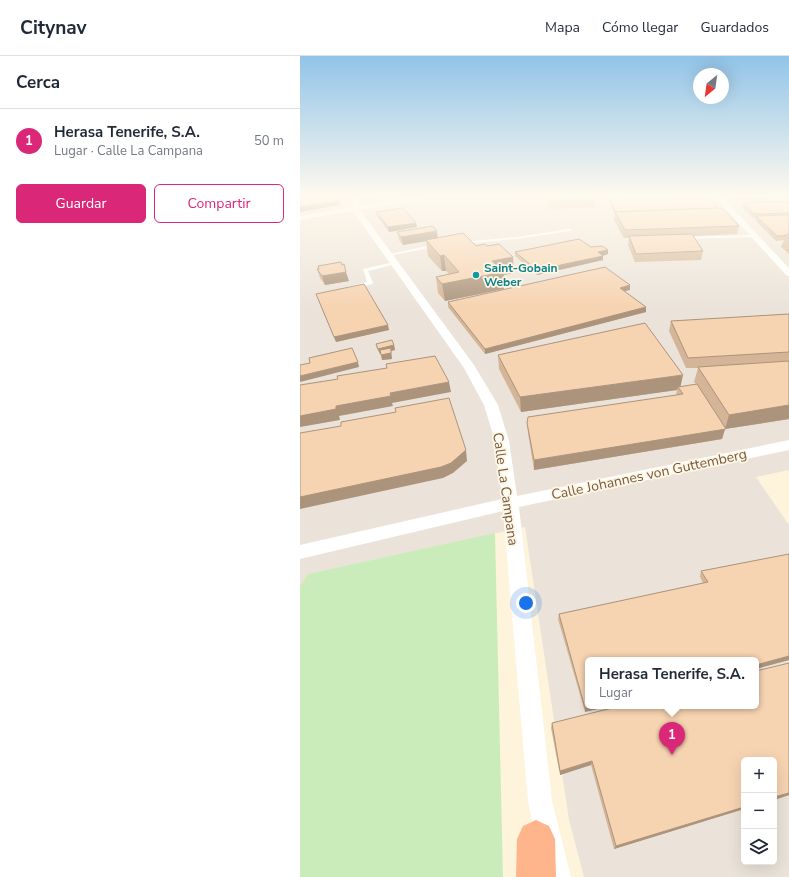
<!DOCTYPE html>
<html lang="es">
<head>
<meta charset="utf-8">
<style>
	:root { --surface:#fff; --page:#f2f2f3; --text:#1f2937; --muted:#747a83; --line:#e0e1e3; --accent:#db2777 }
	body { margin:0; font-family:"Nunito Sans",sans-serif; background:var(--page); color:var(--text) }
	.controls { position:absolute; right:12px; bottom:12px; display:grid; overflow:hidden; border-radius:6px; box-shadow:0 4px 16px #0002 }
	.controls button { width:36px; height:36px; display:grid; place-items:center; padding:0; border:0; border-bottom:1px solid var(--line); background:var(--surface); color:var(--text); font:20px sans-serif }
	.compass { position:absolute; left:393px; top:12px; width:36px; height:36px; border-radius:50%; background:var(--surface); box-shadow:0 4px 16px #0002; rotate:209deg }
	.you { position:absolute; left:226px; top:547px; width:14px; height:14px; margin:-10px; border:3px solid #fff; border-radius:50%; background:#1a73e8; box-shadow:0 0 0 6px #1a73e833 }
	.badge { display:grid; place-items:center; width:26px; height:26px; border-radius:50%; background:var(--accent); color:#fff; font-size:13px; font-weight:700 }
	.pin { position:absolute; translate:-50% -33px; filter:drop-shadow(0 1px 2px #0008) }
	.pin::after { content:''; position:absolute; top:21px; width:14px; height:12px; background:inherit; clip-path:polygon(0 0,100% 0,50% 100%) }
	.popup { position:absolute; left:285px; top:601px; width:174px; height:52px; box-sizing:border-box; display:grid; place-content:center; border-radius:6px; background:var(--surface); filter:drop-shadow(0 1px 3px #0005); font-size:13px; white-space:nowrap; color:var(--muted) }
	.popup b { font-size:15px; color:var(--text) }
	.popup::after { content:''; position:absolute; left:50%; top:100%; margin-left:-8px; border:8px solid transparent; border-top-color:var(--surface) }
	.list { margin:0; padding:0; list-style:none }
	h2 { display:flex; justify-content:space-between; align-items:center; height:52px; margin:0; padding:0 16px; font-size:17px }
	h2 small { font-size:13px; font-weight:400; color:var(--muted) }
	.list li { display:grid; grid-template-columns:26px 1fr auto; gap:12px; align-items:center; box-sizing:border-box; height:64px; padding:0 16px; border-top:1px solid var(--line) }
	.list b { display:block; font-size:15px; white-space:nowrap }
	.list p { margin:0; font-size:13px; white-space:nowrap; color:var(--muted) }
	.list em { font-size:13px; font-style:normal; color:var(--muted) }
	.actions { display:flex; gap:8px; padding:12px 16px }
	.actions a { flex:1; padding:9px 0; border:1px solid var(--accent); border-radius:6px; text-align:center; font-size:14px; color:var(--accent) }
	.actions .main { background:var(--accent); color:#fff }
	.icon { flex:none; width:22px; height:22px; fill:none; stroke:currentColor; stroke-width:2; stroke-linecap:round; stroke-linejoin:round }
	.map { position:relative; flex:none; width:489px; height:821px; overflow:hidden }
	header { display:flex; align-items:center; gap:24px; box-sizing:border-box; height:56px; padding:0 20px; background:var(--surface); border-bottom:1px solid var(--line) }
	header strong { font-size:19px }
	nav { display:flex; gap:22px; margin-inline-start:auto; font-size:14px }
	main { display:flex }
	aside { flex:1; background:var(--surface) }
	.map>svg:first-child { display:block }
</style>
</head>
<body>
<header>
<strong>Citynav</strong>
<nav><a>Mapa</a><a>Cómo llegar</a><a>Guardados</a></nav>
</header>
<main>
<aside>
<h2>Cerca<small></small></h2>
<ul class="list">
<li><span class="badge">1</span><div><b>Herasa Tenerife, S.A.</b><p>Lugar · Calle La Campana</p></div><em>50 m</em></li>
</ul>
<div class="actions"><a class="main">Guardar</a><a>Compartir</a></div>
</aside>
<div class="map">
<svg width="489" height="821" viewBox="0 0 489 821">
	<rect width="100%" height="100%" fill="#fef4dc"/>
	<path fill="#ebe3d9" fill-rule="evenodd" d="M0,139H489V414L456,421L489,469V821H284L269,764L225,471L9,518L0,530ZM288,604H456V650H288ZM444,704H474V806H444Z"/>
	<path fill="#caecba" d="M195,477L203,821H0V530L8,518Z"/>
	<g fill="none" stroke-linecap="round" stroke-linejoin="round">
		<g fill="#fff" fill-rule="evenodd">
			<path d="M269,173H271V175L216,183L162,188L160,187L162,186L216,181Z"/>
			<path d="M454,179L456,180V181L385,183L383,182L385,181Z"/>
			<path d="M137,188L139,189V190L88,200L86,199Z"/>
			<path d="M94,206L96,207V208L68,215L73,227L72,228L50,233L47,231L67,226L63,213Z"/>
		</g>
		<g fill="#fff" fill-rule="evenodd">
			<path d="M55,139H62L59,150L127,139H142L138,141L60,154L174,309L198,349L209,385L217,440L489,384V394L219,451L252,745L271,821H243L228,745L203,455L0,503V489L202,443L195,385L184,349L164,312L53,155L0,164V160L52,151Z"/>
			<path d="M413,139H420L489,212V220L486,219Z"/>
		</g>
		<path fill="#ffb58c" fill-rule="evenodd" d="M236,764L249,770L255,783L256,821H216L217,783L223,770Z"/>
	</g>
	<g fill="#d4b598">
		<path d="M245,139H293L296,143L295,151L250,153Z"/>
		<path d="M302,139H375L304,141Z"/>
		<path d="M430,139H489V143L436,145Z"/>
		<path d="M308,141L418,152L439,170L437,178L393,180L403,195L401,204L335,206L328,189L329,182H324L314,164L315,158L308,145Z"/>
		<path d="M489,146V198L481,191L484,184L476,185L455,164L456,162H453L442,151L443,147Z"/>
		<path d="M76,156L116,167L117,171L89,176L77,160Z"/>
		<path d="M97,176L138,182L176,190L214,217L204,219V233L145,245L138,237L136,221L149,218L146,215H142L128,200L126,185L103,189L99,184Z"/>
		<path d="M291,191L308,194V198L303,200V204L237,219L215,200V196Z"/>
		<path d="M17,213L49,225L25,229L20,222Z"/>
		<path d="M330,234L325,235L346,251V256L185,298L148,251V246Z"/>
		<path d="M16,238L89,274L36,286Z"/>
		<path d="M489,258V363L425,373L422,383L234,414L228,377L227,367L376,339L377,334L221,356L199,313L198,299L380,331L396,328L394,326L398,312H386L369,275L371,265Z"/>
		<path d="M76,288L94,289L95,294L91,295L92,303L82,304L81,297L80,298L77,293Z"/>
		<path d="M489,498V604L456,613V604L288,650H309L285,656L258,563L259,558L403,527L400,521L401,515Z"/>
		<path d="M489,607V739L474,744V704H444V753L314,793L291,709L260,719L251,672L252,667Z"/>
	</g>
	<g fill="#ac947c">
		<path d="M40,139H42L39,149L0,156V151Z"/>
		<path d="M78,139H99L78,142Z"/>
		<path d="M116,167L117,171L89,176L88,171Z"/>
		<path d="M137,175L138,183L103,189L101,181Z"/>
		<path d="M308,194V198L298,201V196Z"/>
		<path d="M144,199L146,215H142L140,200Z"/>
		<path d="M303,200V204L237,219V214Z"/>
		<path d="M213,201L214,217L204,219V233L145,245L142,228L192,205Z"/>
		<path d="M46,216L49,225L25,229L22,220Z"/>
		<path d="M330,229V234L320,236V232Z"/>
		<path d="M346,251V256L185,298V293Z"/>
		<path d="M88,269L89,274L36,286L34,281Z"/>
		<path d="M94,289L95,294L91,295L92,303L82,304L81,299L91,295L80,298L78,293Z"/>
		<path d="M58,306L59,311L0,326V320Z"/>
		<path d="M383,319L380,333L378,331L377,334L221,356L220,341Z"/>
		<path d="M149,326L151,336L92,347L93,350L39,360L40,364L0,371V360L36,350L90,337Z"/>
		<path d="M489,349V363L425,373L422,383L234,414V404L425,373L429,359Z"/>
		<path d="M166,394L167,405L153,417L143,422L0,453V441Z"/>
		<path d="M489,600V604L456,613V609Z"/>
		<path d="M292,650H309L285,656V652Z"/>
		<path d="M292,705L291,709L260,719V715Z"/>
		<path d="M489,737V739L474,744V741Z"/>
		<path d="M444,751V753L314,793L316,790Z"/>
	</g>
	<g fill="#f6d3b1" stroke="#ac947c">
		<path d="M0,139H40L38,145L0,151Z"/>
		<path d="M248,139H293L296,143L251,145Z"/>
		<path d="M396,139H405L418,152L316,156L308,141Z"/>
		<path d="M435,139H489L437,141Z"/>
		<path d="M489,146V157L454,158L443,147Z"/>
		<path d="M103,152L116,167L88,171L76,156Z"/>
		<path d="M422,152L439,170L325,174L315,156Z"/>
		<path d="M489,159V179H485V180H477L456,160Z"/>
		<path d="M133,170L137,175L101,181L97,176Z"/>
		<path d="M163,177L176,190L185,188L187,190L199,188L213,201L192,205L204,216L142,228L136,221L159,216L144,199L140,200L126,184Z"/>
		<path d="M392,178L403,195L336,198L329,180Z"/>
		<path d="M485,179H489V183Z"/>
		<path d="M279,183L291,191L302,190L308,194L298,196L303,200L237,214L215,196Z"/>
		<path d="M41,206L42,209L44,208L46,216L22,220L17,213H19L18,210Z"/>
		<path d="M305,211L330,229L320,232L346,251L185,293L148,246Z"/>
		<path d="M64,228L88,269L34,281L16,238Z"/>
		<path d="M489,258V296L388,302L371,265Z"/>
		<path d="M345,267L383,319L220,341L198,299Z"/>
		<path d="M92,284L94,289L78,293L76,288Z"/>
		<path d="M52,292L58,306L0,320V309L10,307L9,302Z"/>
		<path d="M91,292V297L81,299L80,294Z"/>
		<path d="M135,300L149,326L90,337L91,340L36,350V353L0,360V329L38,323L37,320L87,312L86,308Z"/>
		<path d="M489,305V349L429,359L398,311Z"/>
		<path d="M397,328L426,373L234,404L227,367L228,361L383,338L378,331Z"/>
		<path d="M149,342L166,394L151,407L141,411L0,441V377L41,370V366L96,356L95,352Z"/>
		<path d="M489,498V600L456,609V604H288V650H292L285,652L259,558L408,526L401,515Z"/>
		<path d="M489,607V737L474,741V704H444V751L316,790L292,705L260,715L252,667L320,650H456V615Z"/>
	</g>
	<linearGradient id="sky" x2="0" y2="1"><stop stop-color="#91c4e8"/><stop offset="0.55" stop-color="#fffaef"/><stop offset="1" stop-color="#fffaef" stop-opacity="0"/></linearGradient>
	<rect width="489" height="254" fill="url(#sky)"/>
	<circle fill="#0f9aa8" stroke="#fff7e4" stroke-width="1.5" cx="176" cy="219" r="4"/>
	<g text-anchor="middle" stroke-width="3.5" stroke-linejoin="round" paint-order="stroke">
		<g font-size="12" font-weight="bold" fill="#0d838f" stroke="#fff7e4" text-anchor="start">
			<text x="184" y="216">Saint-Gobain<tspan x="184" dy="14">Weber</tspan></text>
		</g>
		<g font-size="14" fill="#755a43" stroke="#fff7e4">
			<text transform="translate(349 418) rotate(-12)" y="5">Calle Johannes von Guttemberg</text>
			<text transform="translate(206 433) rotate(82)" y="5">Calle La Campana</text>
		</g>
	</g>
</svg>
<div class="controls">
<button>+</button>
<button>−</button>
<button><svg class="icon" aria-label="layers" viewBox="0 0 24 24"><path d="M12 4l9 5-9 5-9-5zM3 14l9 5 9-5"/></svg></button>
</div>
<svg class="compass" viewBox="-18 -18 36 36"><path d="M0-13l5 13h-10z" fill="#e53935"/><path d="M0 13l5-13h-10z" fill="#747a83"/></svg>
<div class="you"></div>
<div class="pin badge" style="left:372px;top:699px">1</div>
<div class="popup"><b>Herasa Tenerife, S.A.</b>Lugar</div>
</div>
</main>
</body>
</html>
